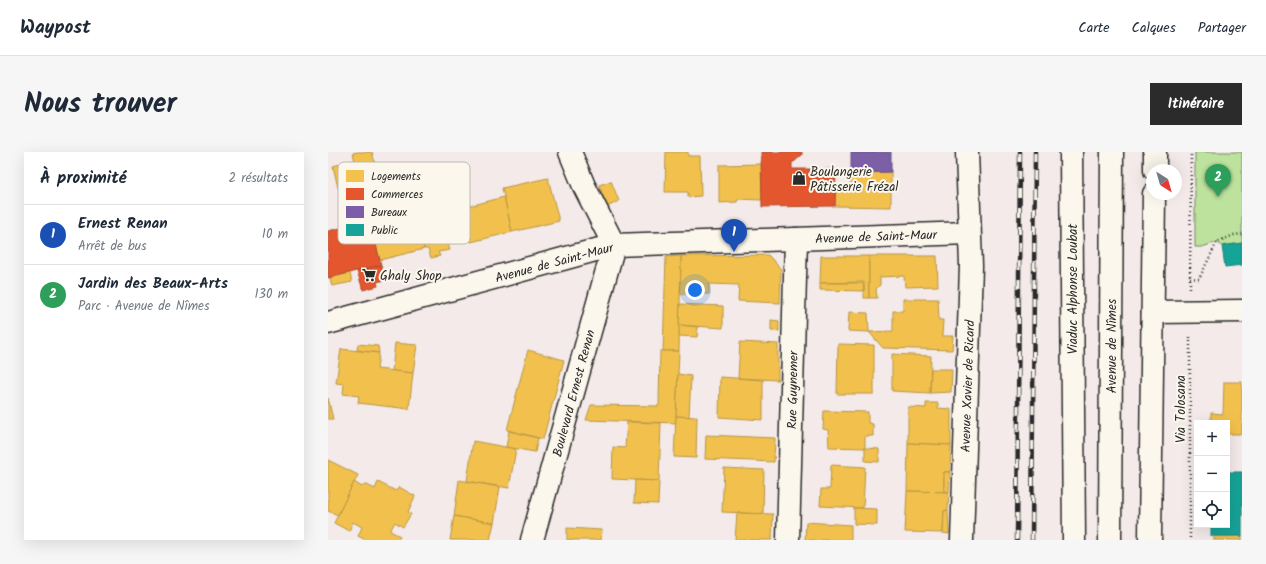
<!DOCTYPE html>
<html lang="fr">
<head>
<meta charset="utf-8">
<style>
	:root { --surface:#fff; --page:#f6f6f7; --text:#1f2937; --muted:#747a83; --line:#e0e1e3; --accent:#2b2b2b }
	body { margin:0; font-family:Kalam,sans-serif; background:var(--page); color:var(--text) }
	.controls { position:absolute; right:12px; bottom:12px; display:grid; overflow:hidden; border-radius:0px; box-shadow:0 4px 16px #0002 }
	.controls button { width:36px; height:36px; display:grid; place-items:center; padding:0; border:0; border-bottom:1px solid var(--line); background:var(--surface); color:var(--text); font:20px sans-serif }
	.compass { position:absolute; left:818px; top:12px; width:36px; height:36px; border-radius:50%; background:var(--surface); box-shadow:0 4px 16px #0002; rotate:143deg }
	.you { position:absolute; left:367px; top:138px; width:14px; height:14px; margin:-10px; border:3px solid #fff; border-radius:50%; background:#1a73e8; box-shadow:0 0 0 6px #1a73e833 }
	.badge { display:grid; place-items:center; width:26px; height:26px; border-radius:50%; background:var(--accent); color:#fff; font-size:13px; font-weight:700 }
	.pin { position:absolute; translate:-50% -33px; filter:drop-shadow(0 1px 2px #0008) }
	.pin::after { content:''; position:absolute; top:21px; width:14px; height:12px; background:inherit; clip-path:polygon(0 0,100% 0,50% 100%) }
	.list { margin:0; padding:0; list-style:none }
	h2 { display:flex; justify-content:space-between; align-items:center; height:52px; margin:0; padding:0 16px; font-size:17px }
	h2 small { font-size:13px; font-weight:400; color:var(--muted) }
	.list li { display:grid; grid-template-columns:26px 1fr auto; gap:12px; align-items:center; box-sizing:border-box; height:60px; padding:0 16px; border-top:1px solid var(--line) }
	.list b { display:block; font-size:15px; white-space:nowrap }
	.list p { margin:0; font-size:13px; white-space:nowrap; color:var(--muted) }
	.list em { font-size:13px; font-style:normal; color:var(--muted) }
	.icon { flex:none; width:22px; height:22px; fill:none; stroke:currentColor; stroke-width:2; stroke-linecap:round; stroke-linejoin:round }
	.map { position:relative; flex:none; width:914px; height:388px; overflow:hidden; border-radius:0px }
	header { display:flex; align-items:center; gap:24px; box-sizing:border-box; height:56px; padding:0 20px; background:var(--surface); border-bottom:1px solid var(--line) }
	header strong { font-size:19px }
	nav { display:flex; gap:22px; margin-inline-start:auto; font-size:14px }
	.intro { display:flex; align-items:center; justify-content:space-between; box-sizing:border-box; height:96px; padding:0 24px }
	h1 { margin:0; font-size:28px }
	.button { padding:10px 18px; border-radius:0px; background:var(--accent); color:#fff; font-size:14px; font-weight:700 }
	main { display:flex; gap:24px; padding:0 24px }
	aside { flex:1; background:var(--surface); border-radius:0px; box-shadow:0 4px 16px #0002 }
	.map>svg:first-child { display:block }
</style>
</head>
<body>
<header>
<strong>Waypost</strong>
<nav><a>Carte</a><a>Calques</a><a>Partager</a></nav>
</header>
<div class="intro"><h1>Nous trouver</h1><a class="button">Itinéraire</a></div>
<main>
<aside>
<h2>À proximité<small>2 résultats</small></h2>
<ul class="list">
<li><span class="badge" style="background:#1a4fb4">1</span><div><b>Ernest Renan</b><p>Arrêt de bus</p></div><em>10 m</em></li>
<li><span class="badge" style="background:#2e9e5b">2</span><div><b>Jardin des Beaux-Arts</b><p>Parc · Avenue de Nîmes</p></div><em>130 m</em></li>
</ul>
</aside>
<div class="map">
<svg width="914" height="388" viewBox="0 0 914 388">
	<rect width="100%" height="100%" fill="#f3eae9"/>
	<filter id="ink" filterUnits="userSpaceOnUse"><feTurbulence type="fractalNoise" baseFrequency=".025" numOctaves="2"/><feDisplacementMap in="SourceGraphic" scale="8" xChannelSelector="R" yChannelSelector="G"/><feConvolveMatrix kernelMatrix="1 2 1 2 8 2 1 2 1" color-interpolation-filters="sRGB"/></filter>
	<g filter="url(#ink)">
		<path fill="#bce29d" stroke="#748664" d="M867,0H914V91L894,94L889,90L874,95H867Z"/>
		<g fill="#f2c14e" stroke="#b69444">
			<path d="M30,0H44L47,11L28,14L25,1Z"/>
			<path d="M338,0H360V4H372L373,44L360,45V40H337Z"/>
			<path d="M27,8L32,31L10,36L5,14Z"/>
			<path d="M433,12L434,48L410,47L409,50L391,51V13Z"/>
			<path d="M563,20V55L507,54V36L522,35L523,21Z"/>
			<path d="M220,26L231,69L184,80L174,36Z"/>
			<path d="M283,29L291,49L279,55L271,33Z"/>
			<path d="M121,32L135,89L120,92L122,98L110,100L112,104L103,106L100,97H96L82,41Z"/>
			<path d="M176,45L184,80L143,90L134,56Z"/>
			<path d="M86,58L96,97L52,108L42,69Z"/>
			<path d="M440,103L453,117L452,151L410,149L411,133L381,132V142H352L353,104Z"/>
			<path d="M353,104L351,199H335L338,105Z"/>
			<path d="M493,104H541V146H536V130L492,131Z"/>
			<path d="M541,104H609L610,134L577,135L576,124L552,125V133L548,137L549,146H541Z"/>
			<path d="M22,121L24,130L4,134L2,126Z"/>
			<path d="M492,131H535L536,139L492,138Z"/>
			<path d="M575,147H610L611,168H615L614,184H625L624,198L555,196L541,180L565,179V159H575Z"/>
			<path d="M352,152L395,154V176L351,173Z"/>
			<path d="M521,160L540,161L541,180L520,179Z"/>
			<path d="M443,168L451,169V179H443Z"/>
			<path d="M351,173L370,175L369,185L351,184Z"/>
			<path d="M412,190L450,192V228L410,226Z"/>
			<path d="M67,191L89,193L85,221L64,219Z"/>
			<path d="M30,192L50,194L51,201L29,198Z"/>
			<path d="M510,192L546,193V242H509Z"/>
			<path d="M13,197L51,201L49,217L85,221L81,257L30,251L31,244L15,242L16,232L8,231Z"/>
			<path d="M200,198L236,208L215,287L179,278Z"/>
			<path d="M332,199H351L348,271L258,268L263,253L331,254Z"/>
			<path d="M564,202L603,204L602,241L564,239Z"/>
			<path d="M603,217H624L623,240L602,241Z"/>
			<path d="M350,222L363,224L361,265L348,264Z"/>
			<path d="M392,225L435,228V268L391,265Z"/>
			<path d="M896,230H914V282H899V271H883V261L895,262Z"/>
			<path d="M0,246L5,267H0Z"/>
			<path d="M598,251H610V256L623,257V293L580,291V255L598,256Z"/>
			<path d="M496,259L540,260V271L545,272V284H537V296L501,295L500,278L495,277Z"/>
			<path d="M348,264L369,265L368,306L346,305Z"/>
			<path d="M299,270L333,271L331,329L284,327L285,295L297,296Z"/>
			<path d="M181,279L210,286L207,300L178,295Z"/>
			<path d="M378,283L447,286L446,310L377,307Z"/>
			<path d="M145,289L188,297L181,336L139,329Z"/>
			<path d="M580,291L623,293L622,320H616V340L579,339Z"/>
			<path d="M537,296L551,297V310L537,309Z"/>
			<path d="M0,308L30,323L10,363L0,359Z"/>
			<path d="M503,313L537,315L535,356L492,354L493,337H502Z"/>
			<path d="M396,316L436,318L435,362L394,360Z"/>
			<path d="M616,320H622L621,340H616Z"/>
			<path d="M131,328L172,335L166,371L126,364Z"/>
			<path d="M307,328L331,329L330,352L306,351Z"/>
			<path d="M26,330L34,335L37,332L47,337L50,330L68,339L71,335L87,344L80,360L83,362L75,375L67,370L62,379L72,384L70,388H38L30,384L34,375L25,370L21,379L6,371Z"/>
			<path d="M579,339L621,340L620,358L616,359L615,381L577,380Z"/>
			<path d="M526,356L549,357V373L526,372Z"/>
			<path d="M620,358L621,382L615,381L616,359Z"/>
			<path d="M409,361L445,362L444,388H407Z"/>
			<path d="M126,364L166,371L162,388H122Z"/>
			<path d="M478,370L523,373V388H477Z"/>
			<path d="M239,376L274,378L273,388H239Z"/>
			<rect x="886" y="384" width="28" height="4"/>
		</g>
		<g fill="#e4572e" stroke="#ac4a2d">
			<path d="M433,0H474V3L466,10H464V17H508L507,54L434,55Z"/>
			<path d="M42,69L53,113L0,126V79Z"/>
			<path d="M53,113L57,128L49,130L50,134L35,138L29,119Z"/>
		</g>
		<path fill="#7b5ea7" stroke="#634f82" d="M523,0H563V20L523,21Z"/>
		<g fill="#17a398" stroke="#1d7f77">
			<path d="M914,91V113L897,115L894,94Z"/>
			<path d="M899,320H914V384H883V373H899Z"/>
		</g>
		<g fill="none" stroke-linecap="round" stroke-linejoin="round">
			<defs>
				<g id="minor">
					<path d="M743,0L746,388"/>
					<path d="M825,160L914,159"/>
					<path d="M0,171L286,93L641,81"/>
					<path d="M204,388L286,93L256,34L242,0"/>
					<path d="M460,388L468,87"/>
					<path d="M634,388L643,114L639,0"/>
				</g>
				<g id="major">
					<path d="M827,18V0"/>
					<path d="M782,388L784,0"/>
					<path d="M822,388L826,42"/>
				</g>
			</defs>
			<use href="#minor" stroke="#2b2b2b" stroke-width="25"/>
			<use href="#major" stroke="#2b2b2b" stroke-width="25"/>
			<g stroke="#2b2b2b" stroke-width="2.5" stroke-dasharray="1 3" stroke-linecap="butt">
				<path d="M862,126L871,127L889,90L906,83L914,82"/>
				<path d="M862,136L863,0"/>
				<path d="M862,185V388"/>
			</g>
			<use href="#minor" stroke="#fbf7ec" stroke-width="22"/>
			<use href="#major" stroke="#fbf7ec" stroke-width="22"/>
			<defs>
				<g id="rail">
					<path d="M689,388L692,0"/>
					<path d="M704,388L707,0"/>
				</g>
			</defs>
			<use href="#rail" stroke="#2b2b2b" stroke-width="4.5"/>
			<use href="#rail" stroke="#fbf7ec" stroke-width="3" stroke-dasharray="9" stroke-linecap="butt"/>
		</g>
	</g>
	<defs>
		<symbol id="shop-bare" viewBox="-9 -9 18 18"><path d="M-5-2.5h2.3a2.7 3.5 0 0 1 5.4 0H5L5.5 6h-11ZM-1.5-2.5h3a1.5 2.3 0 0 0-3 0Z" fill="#2b2b2b" stroke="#fbf7ec" stroke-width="2.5" paint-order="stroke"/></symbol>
		<symbol id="supermarket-bare" viewBox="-9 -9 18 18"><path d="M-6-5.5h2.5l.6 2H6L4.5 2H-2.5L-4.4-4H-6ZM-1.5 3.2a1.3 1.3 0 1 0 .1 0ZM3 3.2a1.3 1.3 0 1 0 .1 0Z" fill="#2b2b2b" stroke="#fbf7ec" stroke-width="2.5" paint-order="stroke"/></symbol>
	</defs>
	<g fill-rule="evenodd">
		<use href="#shop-bare" x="461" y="16" width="20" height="20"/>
		<use href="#supermarket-bare" x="31" y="113" width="20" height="20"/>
	</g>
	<g text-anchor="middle" stroke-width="4" stroke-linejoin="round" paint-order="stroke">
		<g font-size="13" fill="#2b2b2b" stroke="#fbf7ec" text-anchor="start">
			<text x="482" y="24">Boulangerie<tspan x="482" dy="15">Pâtisserie Frézal</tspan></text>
			<text x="52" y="128">Ghaly Shop</text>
		</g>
		<g font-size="13" fill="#2b2b2b" stroke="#fbf7ec">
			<text transform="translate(548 84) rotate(-2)" y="5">Avenue de Saint-Maur</text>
			<text transform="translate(226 110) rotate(-15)" y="5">Avenue de Saint-Maur</text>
			<text transform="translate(744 137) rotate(-90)" y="5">Viaduc Alphonse Loubat</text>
			<text transform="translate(783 194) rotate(-90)" y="5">Avenue de Nîmes</text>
			<text transform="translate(639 234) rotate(-88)" y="5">Avenue Xavier de Ricard</text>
			<text transform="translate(464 238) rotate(-89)" y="5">Rue Guynemer</text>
			<text transform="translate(245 241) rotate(-75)" y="5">Boulevard Ernest Renan</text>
			<text transform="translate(852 257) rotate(-90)" y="5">Via Tolosana</text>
		</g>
	</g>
	<rect x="10" y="10" width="132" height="82" rx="6" fill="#fbf7ec" stroke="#bdbab2" stroke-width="1"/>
	<rect x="18" y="18" width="18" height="12" fill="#f2c14e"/>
	<rect x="18" y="36" width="18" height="12" fill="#e4572e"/>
	<rect x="18" y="54" width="18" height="12" fill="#7b5ea7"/>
	<rect x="18" y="72" width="18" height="12" fill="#17a398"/>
	<g font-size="11" fill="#2b2b2b">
		<text x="43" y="28">Logements</text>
		<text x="43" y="46">Commerces</text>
		<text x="43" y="64">Bureaux</text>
		<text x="43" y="82">Public</text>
	</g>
</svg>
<div class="controls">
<button>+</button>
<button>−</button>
<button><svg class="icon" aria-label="locate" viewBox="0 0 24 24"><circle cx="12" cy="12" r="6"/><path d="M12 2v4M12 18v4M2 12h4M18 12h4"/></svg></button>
</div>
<svg class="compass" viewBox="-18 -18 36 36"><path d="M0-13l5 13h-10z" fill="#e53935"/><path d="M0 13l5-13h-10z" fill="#747a83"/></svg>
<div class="you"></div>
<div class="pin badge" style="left:406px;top:100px;background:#1a4fb4">1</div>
<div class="pin badge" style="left:890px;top:45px;background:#2e9e5b">2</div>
</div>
</main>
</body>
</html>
